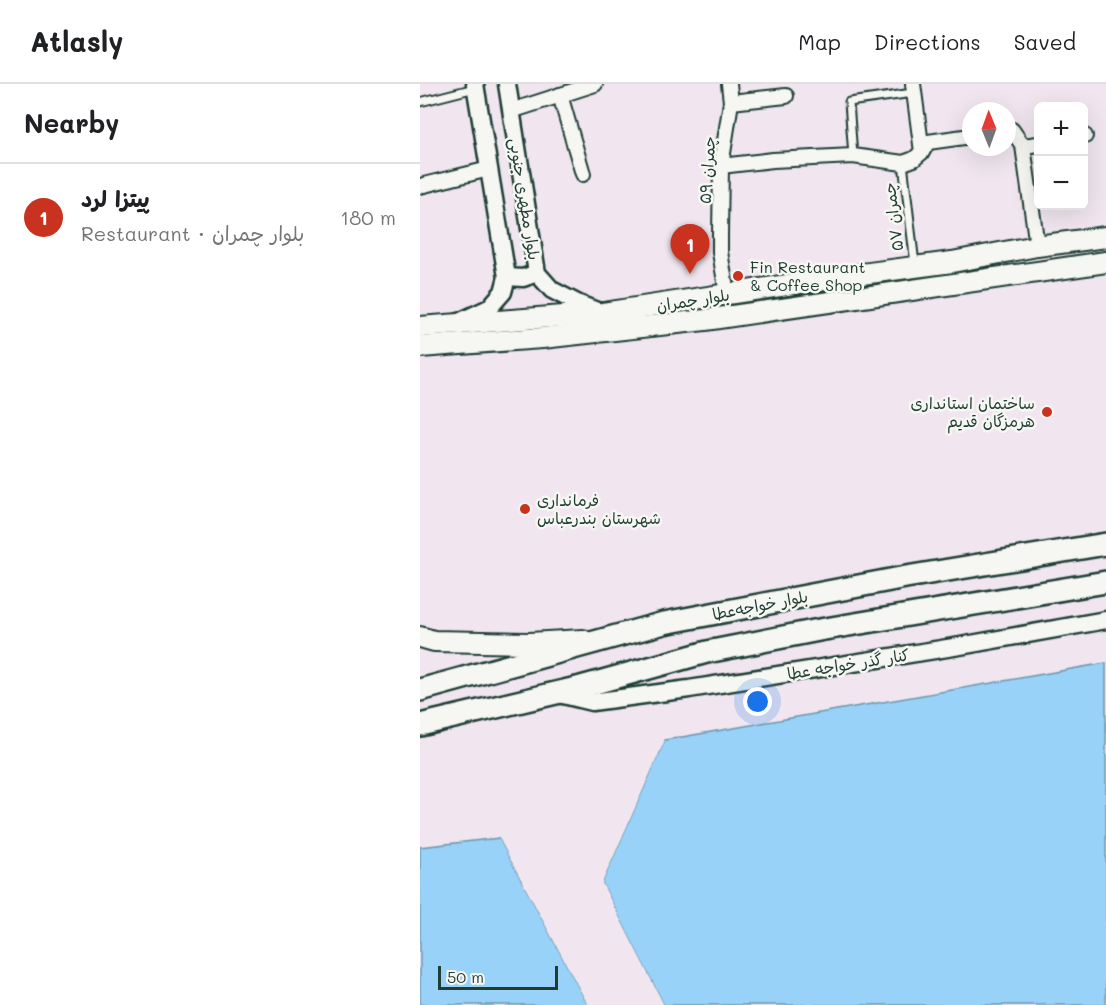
<!DOCTYPE html>
<html lang="en">
<head>
<meta charset="utf-8">
<style>
	:root { --surface:#fff; --page:#f6f6f6; --text:#202124; --muted:#757577; --line:#e0e0e0; --accent:#c8321e }
	body { margin:0; font-family:Mali,"Playpen Sans Arabic",sans-serif; background:var(--page); color:var(--text) }
	.controls { position:absolute; right:18px; top:18px; display:grid; overflow:hidden; border-radius:9px; box-shadow:0 6px 24px #0002 }
	.controls button { width:54px; height:54px; display:grid; place-items:center; padding:0; border:0; border-bottom:2px solid var(--line); background:var(--surface); color:var(--text); font:30px sans-serif }
	.compass { position:absolute; left:542px; top:18px; width:54px; height:54px; border-radius:50%; background:var(--surface); box-shadow:0 6px 24px #0002; rotate:359deg }
	.scale { position:absolute; left:18px; bottom:15px; width:120px; box-sizing:border-box; padding-left:6px; border:3px solid #1f3d34; border-top:0; font-size:16px; line-height:21px; white-space:nowrap; color:#1f3d34; -webkit-text-stroke:4px #f6f6f2; paint-order:stroke }
	.you { position:absolute; left:338px; top:618px; width:21px; height:21px; margin:-15px; border:4px solid #fff; border-radius:50%; background:#1a73e8; box-shadow:0 0 0 9px #1a73e833 }
	.badge { display:grid; place-items:center; width:39px; height:39px; border-radius:50%; background:var(--accent); color:#fff; font-size:20px; font-weight:700 }
	.pin { position:absolute; translate:-50% -50px; filter:drop-shadow(0 2px 3px #0008) }
	.pin::after { content:''; position:absolute; top:32px; width:21px; height:18px; background:inherit; clip-path:polygon(0 0,100% 0,50% 100%) }
	.list { margin:0; padding:0; list-style:none }
	h2 { display:flex; justify-content:space-between; align-items:center; height:78px; margin:0; padding:0 24px; font-size:26px }
	h2 small { font-size:20px; font-weight:400; color:var(--muted) }
	.list li { display:grid; grid-template-columns:39px 1fr auto; gap:18px; align-items:center; box-sizing:border-box; height:108px; padding:0 24px; border-top:2px solid var(--line) }
	.list b { display:block; font-size:22px; white-space:nowrap }
	.list p { margin:0; font-size:20px; white-space:nowrap; color:var(--muted) }
	.list em { font-size:20px; font-style:normal; color:var(--muted) }
	.map { position:relative; flex:none; width:686px; height:921px; overflow:hidden }
	header { display:flex; align-items:center; gap:36px; box-sizing:border-box; height:84px; padding:0 30px; background:var(--surface); border-bottom:2px solid var(--line) }
	header strong { font-size:28px }
	nav { display:flex; gap:33px; margin-inline-start:auto; font-size:21px }
	main { display:flex }
	aside { flex:1; background:var(--surface) }
	.map>svg:first-child { display:block }
</style>
</head>
<body>
<header>
<strong>Atlasly</strong>
<nav><a>Map</a><a>Directions</a><a>Saved</a></nav>
</header>
<main>
<aside>
<h2>Nearby<small></small></h2>
<ul class="list">
<li><span class="badge">1</span><div><b>پیتزا لرد</b><p>Restaurant · بلوار چمران</p></div><em>180 m</em></li>
</ul>
</aside>
<div class="map">
<svg width="686" height="921" viewBox="0 0 686 921">
	<rect width="100%" height="100%" fill="#f1e6f0"/>
	<filter id="ink" filterUnits="userSpaceOnUse"><feTurbulence type="fractalNoise" baseFrequency=".0167" numOctaves="2"/><feDisplacementMap in="SourceGraphic" scale="12" xChannelSelector="R" yChannelSelector="G"/><feConvolveMatrix kernelMatrix="1 2 1 2 8 2 1 2 1" color-interpolation-filters="sRGB"/></filter>
	<g filter="url(#ink)">
		<g fill="#99d2f9" stroke="#6896aa" stroke-width="1.5">
			<path d="M686,579V921H244L182,799L245,656Z"/>
			<path d="M79,754L168,921H0V763Z"/>
		</g>
		<g fill="#f1e6f0">
			<path d="M245,656L182,799L244,921H241L179,799L240,659Z"/>
			<path d="M82,752L170,920L171,921H168L79,754Z"/>
		</g>
		<g fill="none" stroke-linecap="round" stroke-linejoin="round">
			<defs>
				<g id="service">
					<path d="M0,18L55,4"/>
					<path d="M433,72L429,18L493,9"/>
					<path d="M483,79L495,180"/>
				</g>
				<g id="minor">
					<path d="M493,0L502,68"/>
					<path d="M140,11L163,90"/>
					<path d="M311,18L366,12"/>
					<path d="M91,27L175,0"/>
					<path d="M587,47L592,46L603,62L604,69L617,162"/>
					<path d="M664,52H665"/>
					<path d="M603,62L618,60"/>
					<path d="M301,82L353,76L433,72L483,79L494,75L502,68L508,58L551,52"/>
					<path d="M0,102L69,85"/>
					<path d="M307,210L300,168V151L301,82L311,18L309,0"/>
				</g>
				<g id="tertiary">
					<path d="M87,0L117,189L132,206L159,220L182,229"/>
					<path d="M87,193L103,194L117,189"/>
					<path d="M39,238L69,224L83,208L87,193L55,0"/>
					<path d="M135,609L172,618L269,605L540,562L686,536"/>
				</g>
				<g id="secondary">
					<path d="M0,243L183,229L419,193L532,178L617,162L686,153"/>
					<path d="M0,263L122,254L285,236L686,178"/>
					<path d="M0,553L14,557L109,559L163,556"/>
				</g>
				<g id="primary">
					<path d="M0,606L244,539L486,493L686,460"/>
					<path d="M0,641L157,604L287,568L399,546L686,498"/>
				</g>
			</defs>
			<use href="#service" stroke="#1f3d34" stroke-width="11"/>
			<use href="#minor" stroke="#1f3d34" stroke-width="18"/>
			<use href="#tertiary" stroke="#1f3d34" stroke-width="21"/>
			<use href="#secondary" stroke="#1f3d34" stroke-width="24"/>
			<use href="#primary" stroke="#1f3d34" stroke-width="26"/>
			<use href="#service" stroke="#f6f6f2" stroke-width="7"/>
			<use href="#minor" stroke="#f6f6f2" stroke-width="14"/>
			<use href="#tertiary" stroke="#f6f6f2" stroke-width="16"/>
			<use href="#secondary" stroke="#f6f6f2" stroke-width="20"/>
			<use href="#primary" stroke="#f6f6f2" stroke-width="21"/>
		</g>
	</g>
	<g fill="#c8321e" stroke="#f6f6f2" stroke-width="2">
		<circle cx="318" cy="192" r="6"/>
		<circle cx="627" cy="328" r="6"/>
		<circle cx="105" cy="425" r="6"/>
	</g>
	<g text-anchor="middle" stroke-width="5" stroke-linejoin="round" paint-order="stroke">
		<g font-size="16" fill="#1f3d34" stroke="#f6f6f2">
			<text transform="translate(287 86) rotate(-86)" y="6">چمران ۵۹</text>
			<text transform="translate(105 115) rotate(81)" y="6">بلوار مطهری جنوبی</text>
			<text transform="translate(473 133) rotate(-97)" y="6">چمران ۵۷</text>
			<text transform="translate(273 216) rotate(-9)" y="6">بلوار چمران</text>
			<text transform="translate(340 521) rotate(-11)" y="6">بلوار خواجه‌عطا</text>
			<text transform="translate(428 580) rotate(-9)" y="6">کنار گذر خواجه عطا</text>
		</g>
		<g font-size="16" fill="#1f3d34" stroke="#f6f6f2" text-anchor="start">
			<text x="330" y="189">Fin Restaurant<tspan x="330" dy="18">&amp; Coffee Shop</tspan></text>
			<text x="615" y="325" text-anchor="end">ساختمان استانداری<tspan x="615" dy="18">هرمزگان قدیم</tspan></text>
			<text x="117" y="422">فرمانداری<tspan x="117" dy="18">شهرستان بندرعباس</tspan></text>
		</g>
	</g>
</svg>
<div class="controls">
<button>+</button>
<button>−</button>
</div>
<svg class="compass" viewBox="-18 -18 36 36"><path d="M0-13l5 13h-10z" fill="#e53935"/><path d="M0 13l5-13h-10z" fill="#757577"/></svg>
<div class="scale">50 m</div>
<div class="you"></div>
<div class="pin badge" style="left:270px;top:190px">1</div>
</div>
</main>
</body>
</html>
